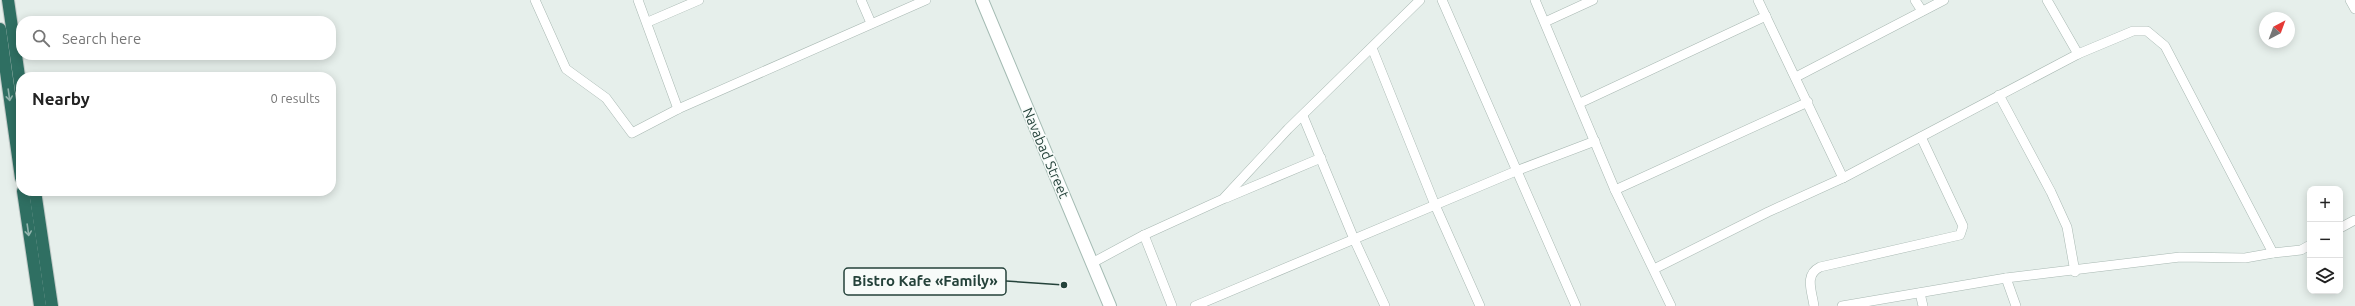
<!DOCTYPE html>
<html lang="en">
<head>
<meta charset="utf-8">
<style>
	:root { --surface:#fff; --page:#f2f2f2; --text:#222; --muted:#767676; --line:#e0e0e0 }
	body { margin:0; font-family:Ubuntu,sans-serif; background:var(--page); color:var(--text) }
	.controls { position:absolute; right:12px; bottom:12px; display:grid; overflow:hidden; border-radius:8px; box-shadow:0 2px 10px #0003 }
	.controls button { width:36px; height:36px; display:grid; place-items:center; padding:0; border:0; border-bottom:1px solid var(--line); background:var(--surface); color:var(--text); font:20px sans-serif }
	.compass { position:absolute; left:2259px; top:12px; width:36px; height:36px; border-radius:50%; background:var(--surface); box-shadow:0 2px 10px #0003; rotate:41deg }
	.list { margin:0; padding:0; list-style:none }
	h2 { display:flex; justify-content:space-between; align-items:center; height:52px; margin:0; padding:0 16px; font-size:17px }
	h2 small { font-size:13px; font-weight:400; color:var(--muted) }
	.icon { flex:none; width:22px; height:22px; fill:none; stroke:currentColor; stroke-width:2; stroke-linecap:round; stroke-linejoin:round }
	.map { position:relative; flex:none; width:2355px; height:306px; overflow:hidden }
	.search { position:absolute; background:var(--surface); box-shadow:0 2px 10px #0003; left:16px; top:16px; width:320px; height:44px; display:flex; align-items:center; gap:10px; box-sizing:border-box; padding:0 14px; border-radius:16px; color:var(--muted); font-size:15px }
	.panel { position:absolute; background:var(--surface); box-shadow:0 2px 10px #0003; left:16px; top:72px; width:320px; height:124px; border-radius:16px }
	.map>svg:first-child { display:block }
</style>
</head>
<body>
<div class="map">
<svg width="2355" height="306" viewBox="0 0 2355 306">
	<rect width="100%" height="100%" fill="#e6efeb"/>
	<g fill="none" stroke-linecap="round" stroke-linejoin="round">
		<defs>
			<g id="street">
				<path d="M535,0L566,69L606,98L632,133L678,109L926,0"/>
				<path d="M638,0L678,109"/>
				<path d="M861,0L871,23"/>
				<path d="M1442,0L1576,306"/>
				<path d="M1535,0L1615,190L1671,306"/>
				<path d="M1758,0L1843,178"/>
				<path d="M1915,0L1922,11"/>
				<path d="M2047,0L2078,54"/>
				<path d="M2350,0L2355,9"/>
				<path d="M648,22L699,0"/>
				<path d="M1545,22L1593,0"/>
				<path d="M1372,48L1435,205L1480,306"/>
				<path d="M1796,77L1944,0"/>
				<path d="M1999,95L2051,192L2067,227L2075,272"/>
				<path d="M1580,103L1766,16"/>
				<path d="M1303,116L1354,239L1385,306"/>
				<path d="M1615,190L1808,102"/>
				<path d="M1226,198L1321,158"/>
				<path d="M2340,228L2355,220"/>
				<path d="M1144,235L1172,306"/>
				<path d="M1092,263L1144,235L1223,199L1288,129L1420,0"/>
				<path d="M1654,269L1768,212L1843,178L2078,54L2133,31H2147L2165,46L2273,253L2301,250L2310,245"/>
				<path d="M2006,278L2016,306"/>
				<path d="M1920,293L1923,306"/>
				<path d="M1195,306L1516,171L1595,141"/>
				<path d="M1814,306C1812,291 1804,275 1820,267L1960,235L1963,226L1921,137"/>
				<path d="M1842,306L2006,278L2180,257L2245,258L2273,253"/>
			</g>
			<path id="secondary" d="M982,0L1110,306"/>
			<g id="highway">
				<path d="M8,0L21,90"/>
				<path d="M0,29L21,178"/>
				<path d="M23,191L40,306"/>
				<path d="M35,191L52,306"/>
			</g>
		</defs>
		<use href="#street" stroke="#a8b8b2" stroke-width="10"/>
		<use href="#secondary" stroke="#a4bbb3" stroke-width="14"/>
		<use href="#highway" stroke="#c2cac8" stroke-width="14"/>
		<use href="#street" stroke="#fff" stroke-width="9"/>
		<use href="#secondary" stroke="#fff" stroke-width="12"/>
		<use href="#highway" stroke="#2f6f62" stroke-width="12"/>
	</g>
	<defs><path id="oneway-shaft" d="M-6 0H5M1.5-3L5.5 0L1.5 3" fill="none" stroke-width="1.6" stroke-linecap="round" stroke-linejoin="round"/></defs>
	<g stroke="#93b5ae">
		<use href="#oneway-shaft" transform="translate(9 95) rotate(82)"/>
		<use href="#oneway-shaft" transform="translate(28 230) rotate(82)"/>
	</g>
	<g text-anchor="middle" stroke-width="3" stroke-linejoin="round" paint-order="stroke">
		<g font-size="14" fill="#24423a" stroke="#f7fbf9">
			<text transform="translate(1046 153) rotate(67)" y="5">Navabad Street</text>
		</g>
	</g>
	<path fill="none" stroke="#24423a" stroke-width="1.5" d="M1064 285L1006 281"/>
	<circle fill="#24423a" stroke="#f7fbf9" stroke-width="1.5" cx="1064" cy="285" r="4"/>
	<rect fill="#f7fbf9" stroke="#24423a" stroke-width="1.5" x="844" y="268" width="162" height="27" rx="4"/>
	<g font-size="15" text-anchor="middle" font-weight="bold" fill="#24423a">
		<text x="925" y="286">Bistro Kafe «Family»</text>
	</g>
</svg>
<div class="controls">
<button>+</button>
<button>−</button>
<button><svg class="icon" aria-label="layers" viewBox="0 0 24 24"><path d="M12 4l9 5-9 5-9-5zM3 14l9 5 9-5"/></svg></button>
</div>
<svg class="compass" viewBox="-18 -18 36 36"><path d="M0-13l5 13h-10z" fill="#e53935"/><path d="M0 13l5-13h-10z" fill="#767676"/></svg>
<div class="search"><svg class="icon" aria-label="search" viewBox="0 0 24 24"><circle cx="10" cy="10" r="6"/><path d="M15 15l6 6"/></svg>Search here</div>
<section class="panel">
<h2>Nearby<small>0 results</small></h2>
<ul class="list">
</ul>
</section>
</div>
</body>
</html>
